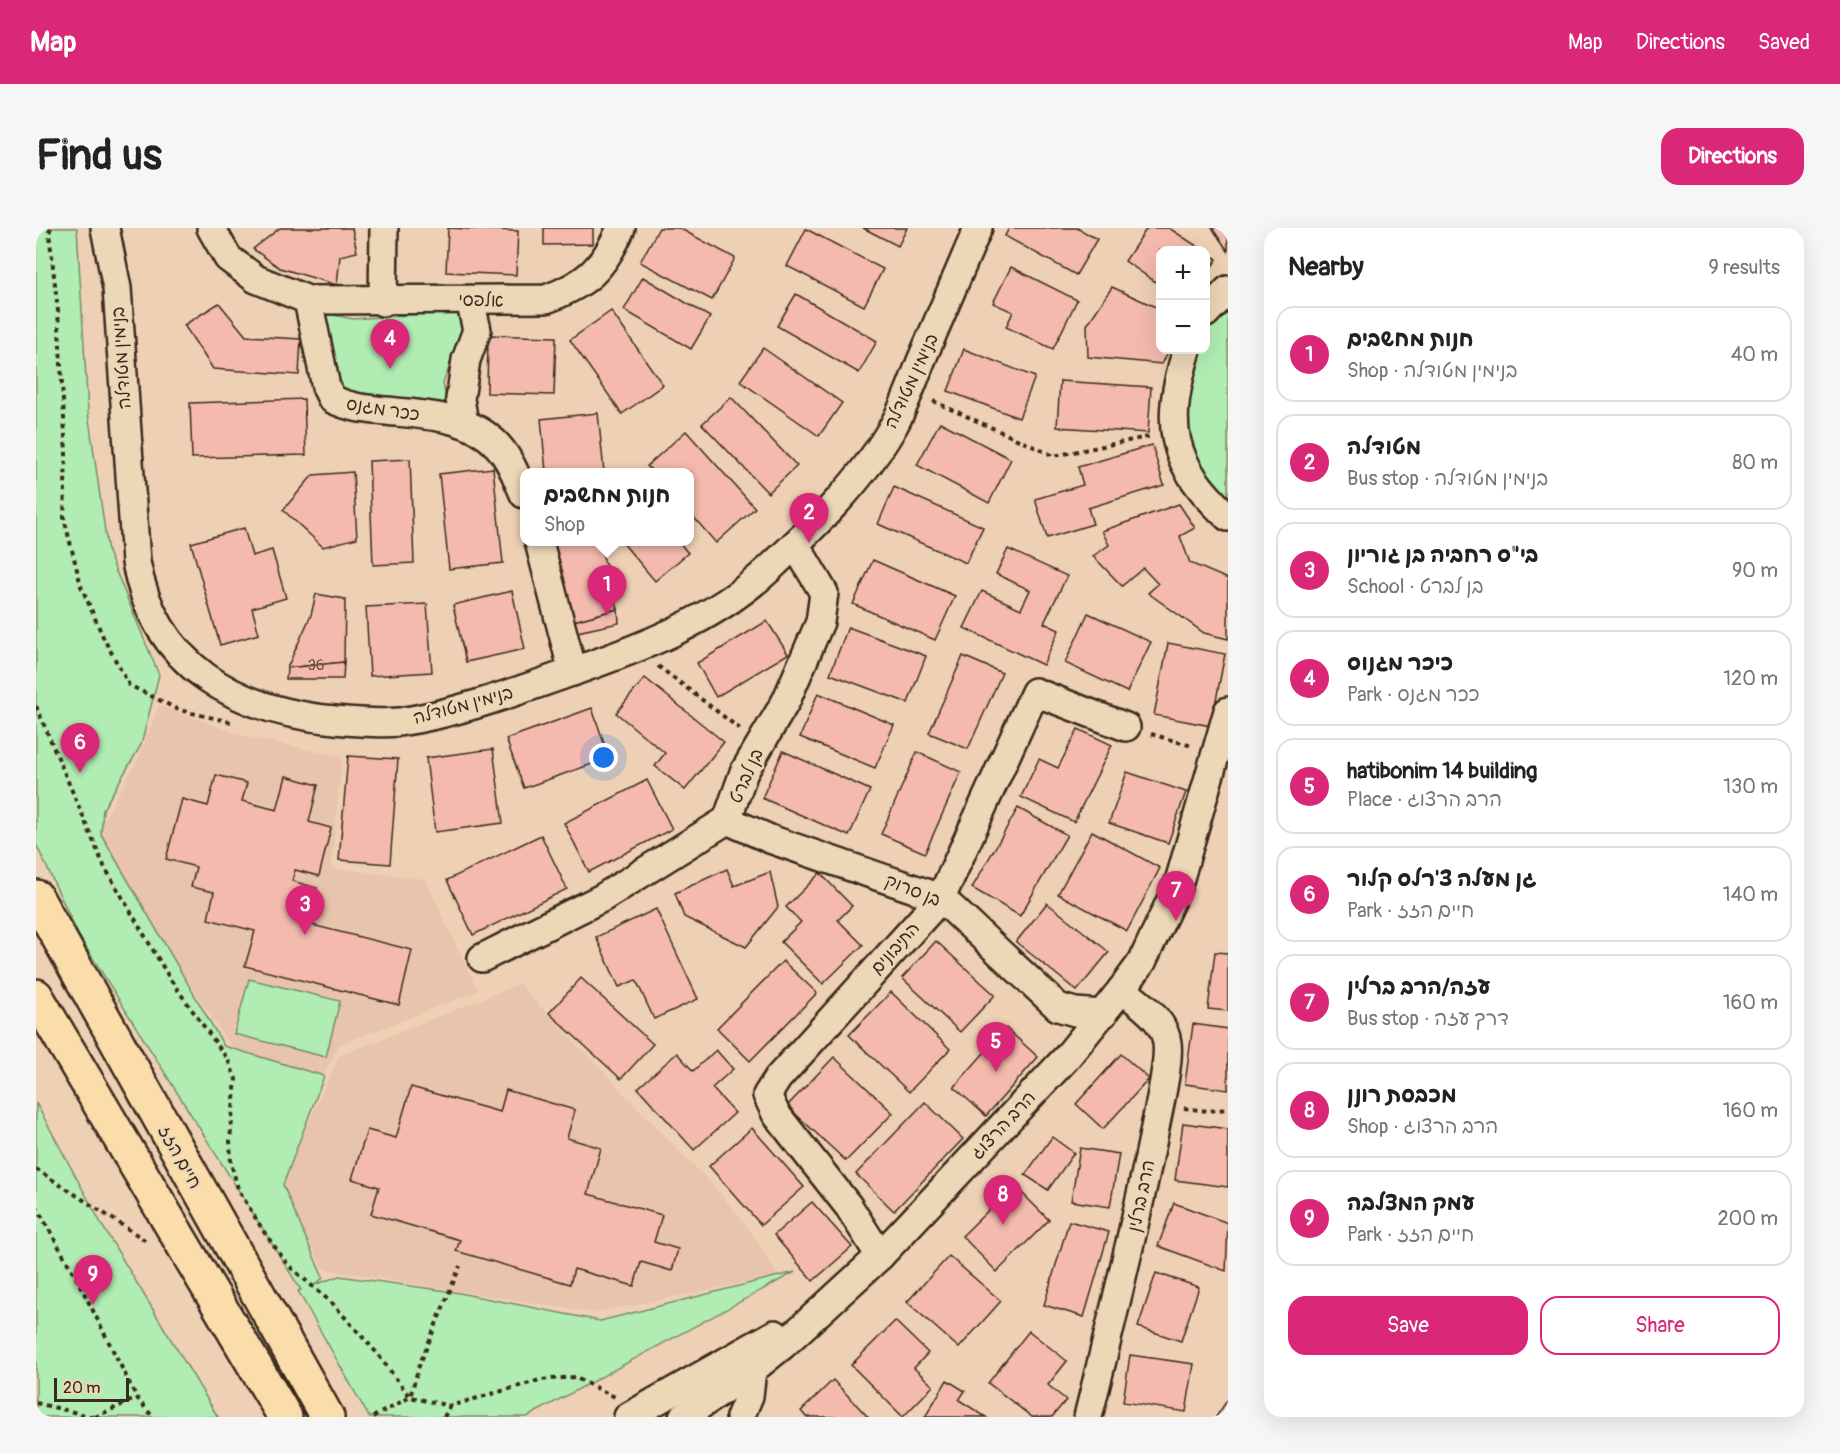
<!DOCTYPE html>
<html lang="en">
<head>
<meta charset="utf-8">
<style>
	:root { --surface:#fff; --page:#f6f6f6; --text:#222; --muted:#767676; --line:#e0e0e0; --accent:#db2777 }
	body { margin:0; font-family:Pangolin,"Playpen Sans Hebrew",sans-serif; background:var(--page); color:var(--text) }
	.controls { position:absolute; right:18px; top:18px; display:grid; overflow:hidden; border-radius:12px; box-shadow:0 6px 24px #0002 }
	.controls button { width:54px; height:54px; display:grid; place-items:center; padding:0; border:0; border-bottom:2px solid var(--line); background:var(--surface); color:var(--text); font:30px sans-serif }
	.scale { position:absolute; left:18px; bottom:15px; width:75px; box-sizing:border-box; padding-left:6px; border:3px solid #3b2a1e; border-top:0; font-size:16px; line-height:21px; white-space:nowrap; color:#3b2a1e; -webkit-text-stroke:4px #ecd7b6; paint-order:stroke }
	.you { position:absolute; left:568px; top:530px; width:21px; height:21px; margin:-15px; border:4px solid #fff; border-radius:50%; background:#1a73e8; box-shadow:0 0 0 9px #1a73e833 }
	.badge { display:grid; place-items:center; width:39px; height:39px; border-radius:50%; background:var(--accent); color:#fff; font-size:20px; font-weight:700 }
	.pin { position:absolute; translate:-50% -50px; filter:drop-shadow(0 2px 3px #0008) }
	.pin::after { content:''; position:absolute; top:32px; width:21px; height:18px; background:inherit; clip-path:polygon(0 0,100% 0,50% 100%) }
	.popup { position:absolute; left:484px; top:240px; width:174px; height:78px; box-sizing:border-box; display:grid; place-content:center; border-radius:12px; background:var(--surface); filter:drop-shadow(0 2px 4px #0005); font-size:20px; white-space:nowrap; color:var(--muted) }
	.popup b { font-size:22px; color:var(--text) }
	.popup::after { content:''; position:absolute; left:50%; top:100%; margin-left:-12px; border:12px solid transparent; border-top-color:var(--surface) }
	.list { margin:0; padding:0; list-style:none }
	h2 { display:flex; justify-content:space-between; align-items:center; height:78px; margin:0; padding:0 24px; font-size:26px }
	h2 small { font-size:20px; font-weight:400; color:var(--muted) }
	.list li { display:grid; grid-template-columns:39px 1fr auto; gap:18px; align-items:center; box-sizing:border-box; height:96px; margin:0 12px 12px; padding:0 12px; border:2px solid var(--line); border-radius:18px }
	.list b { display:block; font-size:22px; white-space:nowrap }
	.list p { margin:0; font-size:20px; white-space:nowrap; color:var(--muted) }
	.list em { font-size:20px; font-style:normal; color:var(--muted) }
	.actions { display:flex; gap:12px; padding:18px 24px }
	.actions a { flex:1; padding:14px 0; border:2px solid var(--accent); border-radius:18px; text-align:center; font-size:21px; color:var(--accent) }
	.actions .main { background:var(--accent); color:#fff }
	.map { position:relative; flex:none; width:1192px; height:1189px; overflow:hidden; border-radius:18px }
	header { display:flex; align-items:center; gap:36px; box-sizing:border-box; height:84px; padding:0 30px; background:var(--accent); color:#fff }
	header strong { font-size:28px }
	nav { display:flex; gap:33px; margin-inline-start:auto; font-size:21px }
	.intro { display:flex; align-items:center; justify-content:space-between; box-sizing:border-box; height:144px; padding:0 36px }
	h1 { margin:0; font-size:42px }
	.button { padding:15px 27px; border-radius:18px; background:var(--accent); color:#fff; font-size:21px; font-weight:700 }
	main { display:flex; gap:36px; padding:0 36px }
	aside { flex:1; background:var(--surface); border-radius:18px; box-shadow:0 6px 24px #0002 }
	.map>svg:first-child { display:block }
</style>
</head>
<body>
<header>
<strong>Map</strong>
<nav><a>Map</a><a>Directions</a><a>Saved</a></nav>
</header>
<div class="intro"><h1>Find us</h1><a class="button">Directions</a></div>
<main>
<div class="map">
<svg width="1192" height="1189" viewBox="0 0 1192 1189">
	<rect width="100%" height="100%" fill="#eed1b4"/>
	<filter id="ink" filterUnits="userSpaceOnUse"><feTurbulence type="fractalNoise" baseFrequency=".0167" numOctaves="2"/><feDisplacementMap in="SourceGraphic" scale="12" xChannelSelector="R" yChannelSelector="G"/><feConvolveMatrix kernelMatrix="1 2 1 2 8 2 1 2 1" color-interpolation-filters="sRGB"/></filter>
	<g filter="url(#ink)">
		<g fill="#e9c4ac">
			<path d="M123,477L208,508L306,529L295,640L389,651L442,763L303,817L287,848L198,823L91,660L63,600L100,535Z"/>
			<path d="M483,756L685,966L716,1005L742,1048L559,1085L287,1041L244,957L303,828Z"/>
		</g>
		<g fill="#b1edb2" stroke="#768c68" stroke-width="1.5">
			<path d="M0,0H41L52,184L72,324L123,447L105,517L67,581L65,606L188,818L288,848L247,957L287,1050L278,1057L303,1048L418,1064L564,1093L759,1044L491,1189H333L262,1063L265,1062L43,708L0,616Z"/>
			<path d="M1192,67V275C1182,265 1151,222 1149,209C1143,181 1155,149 1161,122H1170C1170,98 1176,84 1192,67Z"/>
			<path d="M426,83L427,104L407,155L411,176L308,166L299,155L282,84L317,91Z"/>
			<path d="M213,751L304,773L290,829L198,806Z"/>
			<path d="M0,875L67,999L182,1189H0Z"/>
		</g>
		<g fill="#f4baad" stroke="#3b2a1e" stroke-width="1.5">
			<path d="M244,0H316L321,24L304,28L301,57L244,40L217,21Z"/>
			<path d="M412,0L482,3L480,47L410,44Z"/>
			<path d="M508,0H557V16L508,17Z"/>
			<path d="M623,0H643L699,30L676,72L604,34Z"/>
			<path d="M827,0H871L862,18Z"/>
			<path d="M973,0H1041L1061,11L1040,47L969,8Z"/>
			<path d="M1111,0H1133L1167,22H1124V57L1089,33Z"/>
			<path d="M1176,0H1192V23Z"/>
			<path d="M770,1L847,41L828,78L751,38Z"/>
			<path d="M1170,24L1181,31L1170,48Z"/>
			<path d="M975,39L1041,72L1017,121L970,99L977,84L957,75Z"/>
			<path d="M607,49L674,89L655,121L588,82Z"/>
			<path d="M1076,59L1124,81V122H1133L1126,136L1052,129L1051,97Z"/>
			<path d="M760,66L841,113L823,145L741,98Z"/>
			<path d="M183,75L210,108L265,111L263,147L177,141L148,97Z"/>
			<path d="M575,83L627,157L586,186L534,112Z"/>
			<path d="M452,107L520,109L518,167L451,165Z"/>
			<path d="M727,120L806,175L783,208L704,153Z"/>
			<path d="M928,121L999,149L983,190L912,163Z"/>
			<path d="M1024,153L1115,159L1112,205L1021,199Z"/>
			<path d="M695,169L761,238L732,265L666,196Z"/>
			<path d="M268,171L270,227L156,230L154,175Z"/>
			<path d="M562,185L568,244H510L505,191Z"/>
			<path d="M904,194L975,231L953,275L881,237Z"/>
			<path d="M650,203L719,280L680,315L654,285V244H617L611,238Z"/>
			<path d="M1116,217L1128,257L1052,280L1057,296L1011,310L999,271L1047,257L1042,239Z"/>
			<path d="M374,231L378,335L337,337L333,233Z"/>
			<path d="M457,240L467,335L413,341L403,246Z"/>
			<path d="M317,244L321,310L287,319L247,282L277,247Z"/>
			<path d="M858,259L947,299L930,335L842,296Z"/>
			<path d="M1143,276L1159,300L1144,308L1154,335L1192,351V411L1168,405L1112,365L1122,356L1107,340L1086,358L1057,328L1073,317L1066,303Z"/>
			<path d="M208,300L216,328L236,322L250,370L216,380L223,406L184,417L155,315Z"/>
			<path d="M517,314H563L582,381L538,393Z"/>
			<path d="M586,314H643L652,325L619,353Z"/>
			<path d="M972,321L1031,348L1008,395L1023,402L1007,437L928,400L946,363L985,381L994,362L960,346Z"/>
			<path d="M837,332L919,368L899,412L817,376Z"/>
			<path d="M476,363L489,421L430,434L417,377Z"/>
			<path d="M280,366L309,371L308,434L251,440L275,387Z"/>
			<path d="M391,376L396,444L334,448L330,379Z"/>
			<path d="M582,381L583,395L541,404L538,393Z"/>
			<path d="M1052,385L1115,414L1091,464L1029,435Z"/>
			<path d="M731,393L752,426L680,469L661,435Z"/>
			<path d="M812,399L890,428L872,475L794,446Z"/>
			<path d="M1132,415L1189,426L1175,498L1118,487Z"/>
			<path d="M927,428L966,445L932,521L893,505Z"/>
			<path d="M308,434L307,451H250L251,440Z"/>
			<path d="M609,450L688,514L649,562L619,538L629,525L580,485Z"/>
			<path d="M782,465L858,497L839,540L764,509Z"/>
			<path d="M556,480L573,530L488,560L470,511Z"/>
			<path d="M1042,501L1076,517L1038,594L985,569L1003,531L1022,540Z"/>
			<path d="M457,521L467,595L399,604L390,530Z"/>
			<path d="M747,523L834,562L813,608L726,570Z"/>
			<path d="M881,524L925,544L889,625L845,606Z"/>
			<path d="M312,528L362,531L354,636L303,632Z"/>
			<path d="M1091,544L1150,564L1132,615L1073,595Z"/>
			<path d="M180,547L211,555L206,573L241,582L250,548L282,557L273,594L295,600L283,648L259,642L256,653L281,660L272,696L376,722L363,777L209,738L219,703L172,691L178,664L155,659L160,639L130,631L146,571L172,578Z"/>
			<path d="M611,552L636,601L553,644L528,595Z"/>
			<path d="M982,580L1031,607L984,688L936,660Z"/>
			<path d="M1056,603L1124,640L1091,703L1022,666Z"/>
			<path d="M505,607L531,661L437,707L411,652Z"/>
			<path d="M691,641L698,658L734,644L742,679L710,719L648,689L639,665Z"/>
			<path d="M784,645L816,678L802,692L827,717L787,756L745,714L765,694L750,679Z"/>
			<path d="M1011,675L1073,724L1041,763L980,714Z"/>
			<path d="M620,681L662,771L618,791L600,752L583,759L560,709Z"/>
			<path d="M900,713L959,767L924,804L866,750Z"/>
			<path d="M1179,724L1192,725V783L1172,781Z"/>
			<path d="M747,733L781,765L714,833L681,800Z"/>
			<path d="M545,750L617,816L585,851L513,785Z"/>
			<path d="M855,764L914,821L873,864L813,807Z"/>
			<path d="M1157,796L1192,801V862L1149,856Z"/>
			<path d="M970,800L1002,829L950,888L918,859Z"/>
			<path d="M680,822L697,841L676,860L699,885L658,922L602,860L641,825L657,843Z"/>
			<path d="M1085,826L1113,851L1067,901L1040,876Z"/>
			<path d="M798,829L857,885L810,933L751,878Z"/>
			<path d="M375,859L464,884L470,862L539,882L531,910L565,920L552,966L626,987L618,1014L642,1021L636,1043L605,1034L598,1058L538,1041L534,1056L420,1023L424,1012L335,986L343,959L316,951L331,902L360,910Z"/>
			<path d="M889,874L927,911L858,983L820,946Z"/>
			<path d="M1147,895L1192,901V959L1139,952Z"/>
			<path d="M716,900L768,959L725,997L673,938Z"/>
			<path d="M1016,909L1038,925L1012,962L989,947Z"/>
			<path d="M1044,920L1083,926L1074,979L1035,973Z"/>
			<path d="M978,957L1013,992L961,1044L926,1008Z"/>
			<path d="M776,974L816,1019L777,1053L738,1007Z"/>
			<path d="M1138,975L1192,995L1190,1043L1122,1018Z"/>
			<path d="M1033,993L1073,1004L1048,1089L1008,1077Z"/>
			<path d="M913,1028L965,1073L923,1120L871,1074Z"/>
			<path d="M1120,1045L1163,1059L1145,1113L1102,1099Z"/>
			<path d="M859,1093L892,1125L878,1140L897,1158L867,1189L815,1137Z"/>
			<path d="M993,1103L1031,1133L1012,1157L1030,1172L1016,1189H996L952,1155Z"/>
			<path d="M1094,1127L1158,1136L1150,1184L1087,1174Z"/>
			<path d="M797,1152L832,1189H770L765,1183Z"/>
			<path d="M911,1152L929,1163L923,1172L950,1189H889Z"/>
			<path d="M1192,1171V1189H1180Z"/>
		</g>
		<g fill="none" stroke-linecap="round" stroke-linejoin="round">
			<defs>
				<g id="minor">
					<path d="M69,0L81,60L100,334C119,438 200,483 299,492C320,494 342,496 363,494C419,486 476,465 530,446C602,421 676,394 733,341C779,298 827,252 858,197C869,177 877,154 885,133C904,89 923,44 942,0"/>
					<path d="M175,0L192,30L220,51L272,72L510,71C551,56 568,40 585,0"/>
					<path d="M272,72L290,159L296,171C314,180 330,181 350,183C387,187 434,187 462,218C474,231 481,250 488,266"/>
					<path d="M347,74L348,0"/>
					<path d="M1170,85L1192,62"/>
					<path d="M1151,122C1128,197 1133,234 1192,289"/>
					<path d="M428,195L424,171L430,132L441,102L434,72"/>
					<path d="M503,314L537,444"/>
					<path d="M691,592L734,611L905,670L1022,779L1039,784L1067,786"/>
					<path d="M446,730L566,670L691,592L708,544L750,473L784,394L788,365L759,316"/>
					<path d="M844,1028L813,979L740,886L731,867L742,850L905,670L999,464L1090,499"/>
					<path d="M592,1189L739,1106"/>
					<path d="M647,1189L716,1142L747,1117L844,1028L1031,829L1086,761L1106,734L1142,657L1192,483"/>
					<path d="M704,1189L713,1168L716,1142"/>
					<path d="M1052,1189C1075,1096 1098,1004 1117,910C1121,888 1134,835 1131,815C1128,790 1104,777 1086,761"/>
				</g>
				<g id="major">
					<path d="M0,669L291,1189"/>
					<path d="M0,768L249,1189"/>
				</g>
			</defs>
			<use href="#minor" stroke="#3b2a1e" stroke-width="32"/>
			<use href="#major" stroke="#3b2a1e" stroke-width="38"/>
			<g stroke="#3b2a1e" stroke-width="4" stroke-dasharray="4.5 4.5" stroke-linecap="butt">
				<path d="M15,0L13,4L22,83L30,226L28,290L45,358L68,411L93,457L143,482L195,494"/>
				<path d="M897,173L1018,228L1116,208"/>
				<path d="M622,438L704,501"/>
				<path d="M0,478L68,638L134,751L192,832L200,851L194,912L195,935L202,961L228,1004L253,1038L297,1076L340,1124L374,1169L414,1178L504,1152L538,1149L579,1169"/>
				<path d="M1115,506L1156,518"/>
				<path d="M1148,880L1172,883L1192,881"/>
				<path d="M0,941L112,1014"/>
				<path d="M0,978L43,1055L101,1170L117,1189"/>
				<path d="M0,1175L58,1189"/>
				<path d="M59,1189L101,1170"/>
				<path d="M337,1189L374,1169L383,1138L424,1038"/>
				<path d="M408,1189L414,1178"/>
			</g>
			<use href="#minor" stroke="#ecd7b6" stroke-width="27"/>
			<use href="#major" stroke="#faddab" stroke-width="33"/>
		</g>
	</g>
	<g text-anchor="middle" stroke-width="4.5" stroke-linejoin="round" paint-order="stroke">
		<g font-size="15" fill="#694e42">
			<text x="280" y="442">36</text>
		</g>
		<g font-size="18" fill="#3b2a1e" stroke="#ecd7b6">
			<text transform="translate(445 72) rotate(1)" y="6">אלפסי</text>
			<text transform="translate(85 130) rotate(-94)" y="6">בנימין מטודלה</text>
			<text transform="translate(875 153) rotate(-65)" y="6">בנימין מטודלה</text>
			<text transform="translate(347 181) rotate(9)" y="6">ככר מגנס</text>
			<text transform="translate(427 477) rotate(-15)" y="6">בנימין מטודלה</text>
			<text transform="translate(710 548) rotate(-66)" y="6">בן לברט</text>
			<text transform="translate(877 662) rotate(22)" y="6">בן סרוק</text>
			<text transform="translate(859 720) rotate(-48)" y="6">התיבונים</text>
			<text transform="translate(967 897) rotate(-47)" y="6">הרב הרצוג</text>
			<text transform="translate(144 929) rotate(61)" y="6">חיים הזז</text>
			<text transform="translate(1105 968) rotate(-78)" y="6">הרב ברלין</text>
		</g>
	</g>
</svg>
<div class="controls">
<button>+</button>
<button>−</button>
</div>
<div class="scale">20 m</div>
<div class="you"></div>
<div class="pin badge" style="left:571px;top:387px">1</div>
<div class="popup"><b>חנות מחשבים</b>Shop</div>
<div class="pin badge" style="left:773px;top:315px">2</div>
<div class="pin badge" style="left:269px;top:707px">3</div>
<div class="pin badge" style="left:354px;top:141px">4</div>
<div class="pin badge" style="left:960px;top:844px">5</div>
<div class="pin badge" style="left:44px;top:545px">6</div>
<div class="pin badge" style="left:1140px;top:693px">7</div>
<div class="pin badge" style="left:967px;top:997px">8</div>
<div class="pin badge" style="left:57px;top:1077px">9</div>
</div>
<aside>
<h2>Nearby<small>9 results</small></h2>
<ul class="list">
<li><span class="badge">1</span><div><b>חנות מחשבים</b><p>Shop · בנימין מטודלה</p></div><em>40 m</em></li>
<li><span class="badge">2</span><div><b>מטודלה</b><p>Bus stop · בנימין מטודלה</p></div><em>80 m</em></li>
<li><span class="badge">3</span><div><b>בי&quot;ס רחביה בן גוריון</b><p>School · בן לברט</p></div><em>90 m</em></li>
<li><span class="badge">4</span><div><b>כיכר מגנוס</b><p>Park · ככר מגנס</p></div><em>120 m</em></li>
<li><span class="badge">5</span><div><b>hatibonim 14 building</b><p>Place · הרב הרצוג</p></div><em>130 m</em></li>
<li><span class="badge">6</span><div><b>גן מעלה צ'רלס קלור</b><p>Park · חיים הזז</p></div><em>140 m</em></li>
<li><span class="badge">7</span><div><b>עזה/הרב ברלין</b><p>Bus stop · דרך עזה</p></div><em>160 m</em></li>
<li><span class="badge">8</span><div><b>מכבסת רונן</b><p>Shop · הרב הרצוג</p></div><em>160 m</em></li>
<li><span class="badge">9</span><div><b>עמק המצלבה</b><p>Park · חיים הזז</p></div><em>200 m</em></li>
</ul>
<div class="actions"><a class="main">Save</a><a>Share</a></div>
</aside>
</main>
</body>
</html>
